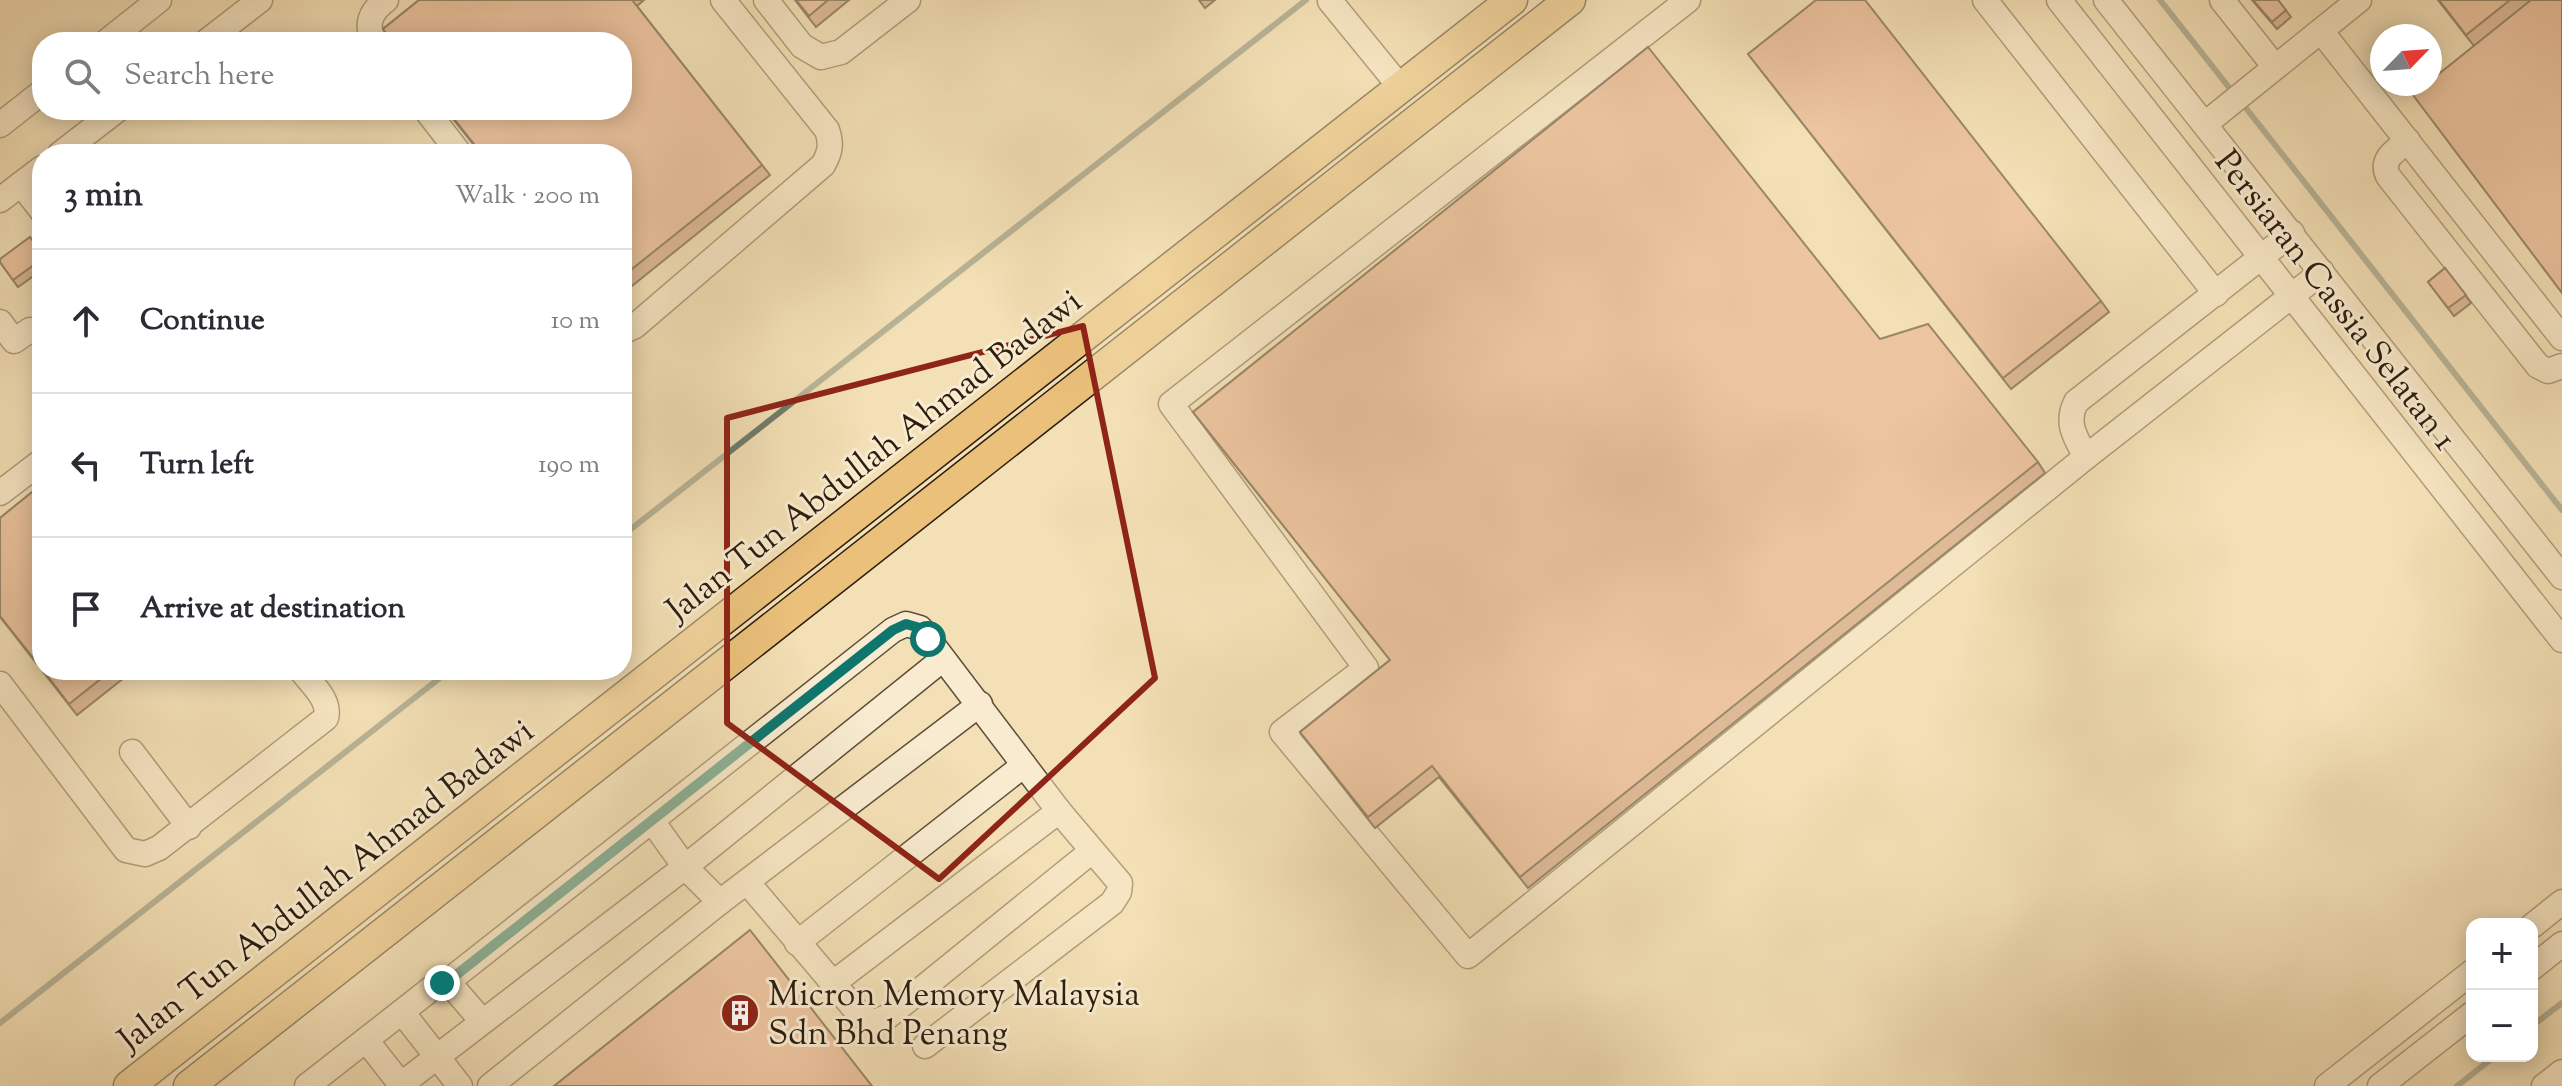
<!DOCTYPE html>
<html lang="en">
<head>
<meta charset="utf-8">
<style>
	:root { --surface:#fff; --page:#f2f2f3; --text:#2b2b33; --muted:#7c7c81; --line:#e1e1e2 }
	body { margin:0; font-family:"Sorts Mill Goudy",serif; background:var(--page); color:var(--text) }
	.controls { position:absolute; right:24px; bottom:24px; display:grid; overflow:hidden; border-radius:16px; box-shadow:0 4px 20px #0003 }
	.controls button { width:72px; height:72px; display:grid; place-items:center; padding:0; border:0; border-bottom:2px solid var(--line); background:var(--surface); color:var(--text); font:40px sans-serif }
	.compass { position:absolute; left:2370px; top:24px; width:72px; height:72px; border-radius:50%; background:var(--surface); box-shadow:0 4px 20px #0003; rotate:65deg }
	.stop { position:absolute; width:24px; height:24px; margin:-18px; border:6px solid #0f766e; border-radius:50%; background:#fff }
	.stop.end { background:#0f766e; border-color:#fff; box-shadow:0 2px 8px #0008 }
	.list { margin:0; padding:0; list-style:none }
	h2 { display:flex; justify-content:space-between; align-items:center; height:104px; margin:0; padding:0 32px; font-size:34px }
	h2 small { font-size:26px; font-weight:400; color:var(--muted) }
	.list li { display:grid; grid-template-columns:52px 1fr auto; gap:24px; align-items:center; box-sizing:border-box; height:144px; padding:0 32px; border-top:2px solid var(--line) }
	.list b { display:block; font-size:30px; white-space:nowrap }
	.list em { font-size:26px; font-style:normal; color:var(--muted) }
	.icon { flex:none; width:44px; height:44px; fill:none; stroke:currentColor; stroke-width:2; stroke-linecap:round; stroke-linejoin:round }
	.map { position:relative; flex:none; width:2562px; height:1086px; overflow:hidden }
	.search { position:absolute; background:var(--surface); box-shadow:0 4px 20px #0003; left:32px; top:32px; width:600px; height:88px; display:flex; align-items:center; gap:20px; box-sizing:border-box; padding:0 28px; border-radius:32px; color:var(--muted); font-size:30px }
	.panel { position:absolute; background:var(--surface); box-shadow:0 4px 20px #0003; left:32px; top:144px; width:600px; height:536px; border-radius:32px }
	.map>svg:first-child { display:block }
</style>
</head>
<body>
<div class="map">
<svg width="2562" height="1086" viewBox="0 0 2562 1086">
	<rect width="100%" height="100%" fill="#f4e0b6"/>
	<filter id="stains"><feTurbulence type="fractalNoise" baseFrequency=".0025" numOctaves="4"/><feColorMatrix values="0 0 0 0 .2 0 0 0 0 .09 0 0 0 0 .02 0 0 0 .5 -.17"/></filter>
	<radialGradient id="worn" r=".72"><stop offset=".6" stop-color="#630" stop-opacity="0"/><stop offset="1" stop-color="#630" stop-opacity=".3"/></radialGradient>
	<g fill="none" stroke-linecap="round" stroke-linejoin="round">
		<g stroke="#6f7d6f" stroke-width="6">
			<path d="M2160,0L2235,95"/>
			<path d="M2242,103L2562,510"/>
			<path d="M622,536L1306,0"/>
			<path d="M0,1023L450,670"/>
			<path d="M2532,1026L2562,1003"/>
			<path d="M2457,1086L2495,1056"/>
		</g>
		<defs>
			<g id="minor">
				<path d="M766,0L802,46L821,57L841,52L908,0"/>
				<path d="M1332,0L1330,1L1401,88"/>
				<path d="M1688,0L1171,404L1366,668L1282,732L1468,956L2086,457L2322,272"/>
				<path d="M1985,0L2216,294"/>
				<path d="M2059,0L2562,640"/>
				<path d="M2106,0L2562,577"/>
				<path d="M2222,0L2275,67"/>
				<path d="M2321,31L2562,338"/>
				<path d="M106,42L159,0"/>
				<path d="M206,42L260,0"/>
				<path d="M375,42C364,25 371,11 386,0"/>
				<path d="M426,110L460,154"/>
				<path d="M2205,124L2359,0"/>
				<path d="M0,125L42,92"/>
				<path d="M2408,141C2395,151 2380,159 2388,176L2538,366L2548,371L2562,366"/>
				<path d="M60,154L117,110"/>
				<path d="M21,184L42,211"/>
				<path d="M0,200L42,168"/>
				<path d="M0,322L14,341L30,330L42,332"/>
				<path d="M622,332L635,326L823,165C830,153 832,144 827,130L723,0"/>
				<path d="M2086,457C2076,438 2065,424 2076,402L2292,233"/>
				<path d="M0,493L42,461"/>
				<path d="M0,684L126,850L145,854L159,848L326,718C331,700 311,684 301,670"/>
				<path d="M132,752L189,827"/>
				<path d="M652,821L685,867L720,902"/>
				<path d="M747,882L860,1015L874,1022L887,1017L1092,851"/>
				<path d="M2532,926L2562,902"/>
				<path d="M797,943L1024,765"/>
				<path d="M2532,968L2562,944"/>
				<path d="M446,983L893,630L906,624L920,628L1059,811L1120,883L1119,892L1112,903L925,1046"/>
				<path d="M832,984L1059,811"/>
				<path d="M402,1012L460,1086"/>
				<path d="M366,1040L402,1086"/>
				<path d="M307,1086L436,985L446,983L451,985L482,1021"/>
				<path d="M399,1086L685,867L943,659"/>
				<path d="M490,1086L720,902L980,704"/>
				<path d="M2327,1086L2472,972"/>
				<path d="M2380,1086L2472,1014"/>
				<path d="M2544,1086L2562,1072"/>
			</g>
			<g id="major">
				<path d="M129,1086L1512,0"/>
				<path d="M189,1086L1570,0"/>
			</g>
		</defs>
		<use href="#minor" stroke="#5e4e37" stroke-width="27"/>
		<use href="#major" stroke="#2c1d0d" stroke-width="33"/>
		<use href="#minor" stroke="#f8ebd0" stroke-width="24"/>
		<use href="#major" stroke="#eac07b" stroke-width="30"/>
	</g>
	<g fill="#c48d72" stroke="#2c1d0d" stroke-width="2">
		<path d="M419,0H644L637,6L770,175L622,294V154H481L446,110H622V42H392L383,29Z"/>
		<path d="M795,0H849L816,27Z"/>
		<path d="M1199,0H1215L1205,8Z"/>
		<path d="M2252,0H2278L2291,17L2277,29Z"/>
		<path d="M2438,0H2562L2474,46Z"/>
		<path d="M1748,54L2101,301L2109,312L2011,389Z"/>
		<path d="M42,254V270L18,287L0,262Z"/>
		<path d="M2445,268L2471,303L2454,316L2428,282Z"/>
		<path d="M1880,339L2038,462L2045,473L1528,888L1439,777L1375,828L1300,732L1390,660L1193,412Z"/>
		<path d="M42,484V670H134L77,715L0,617V518Z"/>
	</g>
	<g fill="#e4a485" stroke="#2c1d0d" stroke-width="2">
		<path d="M419,0H632L762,165L622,277V154H482L447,110H622V42H393L383,29Z"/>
		<path d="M796,0H828L809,16Z"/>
		<path d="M1816,0H1865L2101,301L2003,378L1748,54Z"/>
		<path d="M2253,0H2278L2286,10L2272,22Z"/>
		<path d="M2439,0H2510L2466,35Z"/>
		<path d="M2531,0H2562V293L2413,95L2427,84H2430V81Z"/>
		<path d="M1648,47L1880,339L1928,324L2038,462L1520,877L1432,766L1368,817L1300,732L1390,660L1193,412Z"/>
		<path d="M30,237L42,254V259L13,280L0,262V259Z"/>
		<path d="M2445,268L2466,295L2448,308L2428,282Z"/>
		<path d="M42,484V669L0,616V518Z"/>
		<path d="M43,670H112L69,704Z"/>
		<path d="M750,930L872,1086H554Z"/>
	</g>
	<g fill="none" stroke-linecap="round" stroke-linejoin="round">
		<path stroke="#0f766e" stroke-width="10" d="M442,983H446L893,630L906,624L920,628L928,639"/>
	</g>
	<path d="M0 0H2562V1086H0ZM1083,326L1155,678L939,879L727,723V418Z" fill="#f4e0b6" fill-opacity=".55" fill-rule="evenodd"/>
	<path fill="none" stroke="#8f2418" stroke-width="6" stroke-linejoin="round" d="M1083,326L1155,678L939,879L727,723V418Z"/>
	<defs>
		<symbol id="building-disc" viewBox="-11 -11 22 22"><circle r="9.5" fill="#8f2418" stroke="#f8ebd0"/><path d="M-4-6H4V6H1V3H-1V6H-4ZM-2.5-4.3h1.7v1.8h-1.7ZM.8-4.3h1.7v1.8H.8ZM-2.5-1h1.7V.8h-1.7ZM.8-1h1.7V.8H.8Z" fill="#fff"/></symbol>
	</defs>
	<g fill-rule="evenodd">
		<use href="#building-disc" x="718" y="991" width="44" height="44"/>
	</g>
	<g text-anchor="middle" stroke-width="6" stroke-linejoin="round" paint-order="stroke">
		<g font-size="34" fill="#2c1d0d" stroke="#f8ebd0">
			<text transform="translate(2337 299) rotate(52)" y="12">Persiaran Cassia Selatan 1</text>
			<text transform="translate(873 454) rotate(-38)" y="12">Jalan Tun Abdullah Ahmad Badawi</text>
			<text transform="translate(325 884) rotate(-38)" y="12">Jalan Tun Abdullah Ahmad Badawi</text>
		</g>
		<g font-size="34" fill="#2c1d0d" stroke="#f8ebd0" text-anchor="start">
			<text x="768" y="1005">Micron Memory Malaysia<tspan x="768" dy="39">Sdn Bhd Penang</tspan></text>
		</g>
	</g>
	<rect width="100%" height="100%" filter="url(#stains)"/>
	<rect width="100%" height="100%" fill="url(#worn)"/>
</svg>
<div class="controls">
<button>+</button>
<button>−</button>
</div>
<svg class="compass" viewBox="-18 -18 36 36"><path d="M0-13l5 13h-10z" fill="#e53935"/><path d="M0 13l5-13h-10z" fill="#7c7c81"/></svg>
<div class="stop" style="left:928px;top:639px"></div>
<div class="stop end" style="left:442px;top:983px"></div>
<div class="search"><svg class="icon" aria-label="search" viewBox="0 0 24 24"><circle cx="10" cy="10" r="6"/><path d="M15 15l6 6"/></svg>Search here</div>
<section class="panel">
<h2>3 min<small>Walk · 200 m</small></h2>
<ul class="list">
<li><svg class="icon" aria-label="ahead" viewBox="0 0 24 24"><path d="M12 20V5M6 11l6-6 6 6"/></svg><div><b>Continue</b></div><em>10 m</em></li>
<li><svg class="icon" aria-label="left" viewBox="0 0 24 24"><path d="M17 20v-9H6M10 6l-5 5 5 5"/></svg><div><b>Turn left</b></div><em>190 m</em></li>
<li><svg class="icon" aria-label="arrive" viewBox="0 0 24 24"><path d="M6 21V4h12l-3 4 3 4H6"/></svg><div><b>Arrive at destination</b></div></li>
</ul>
</section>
</div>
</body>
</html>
